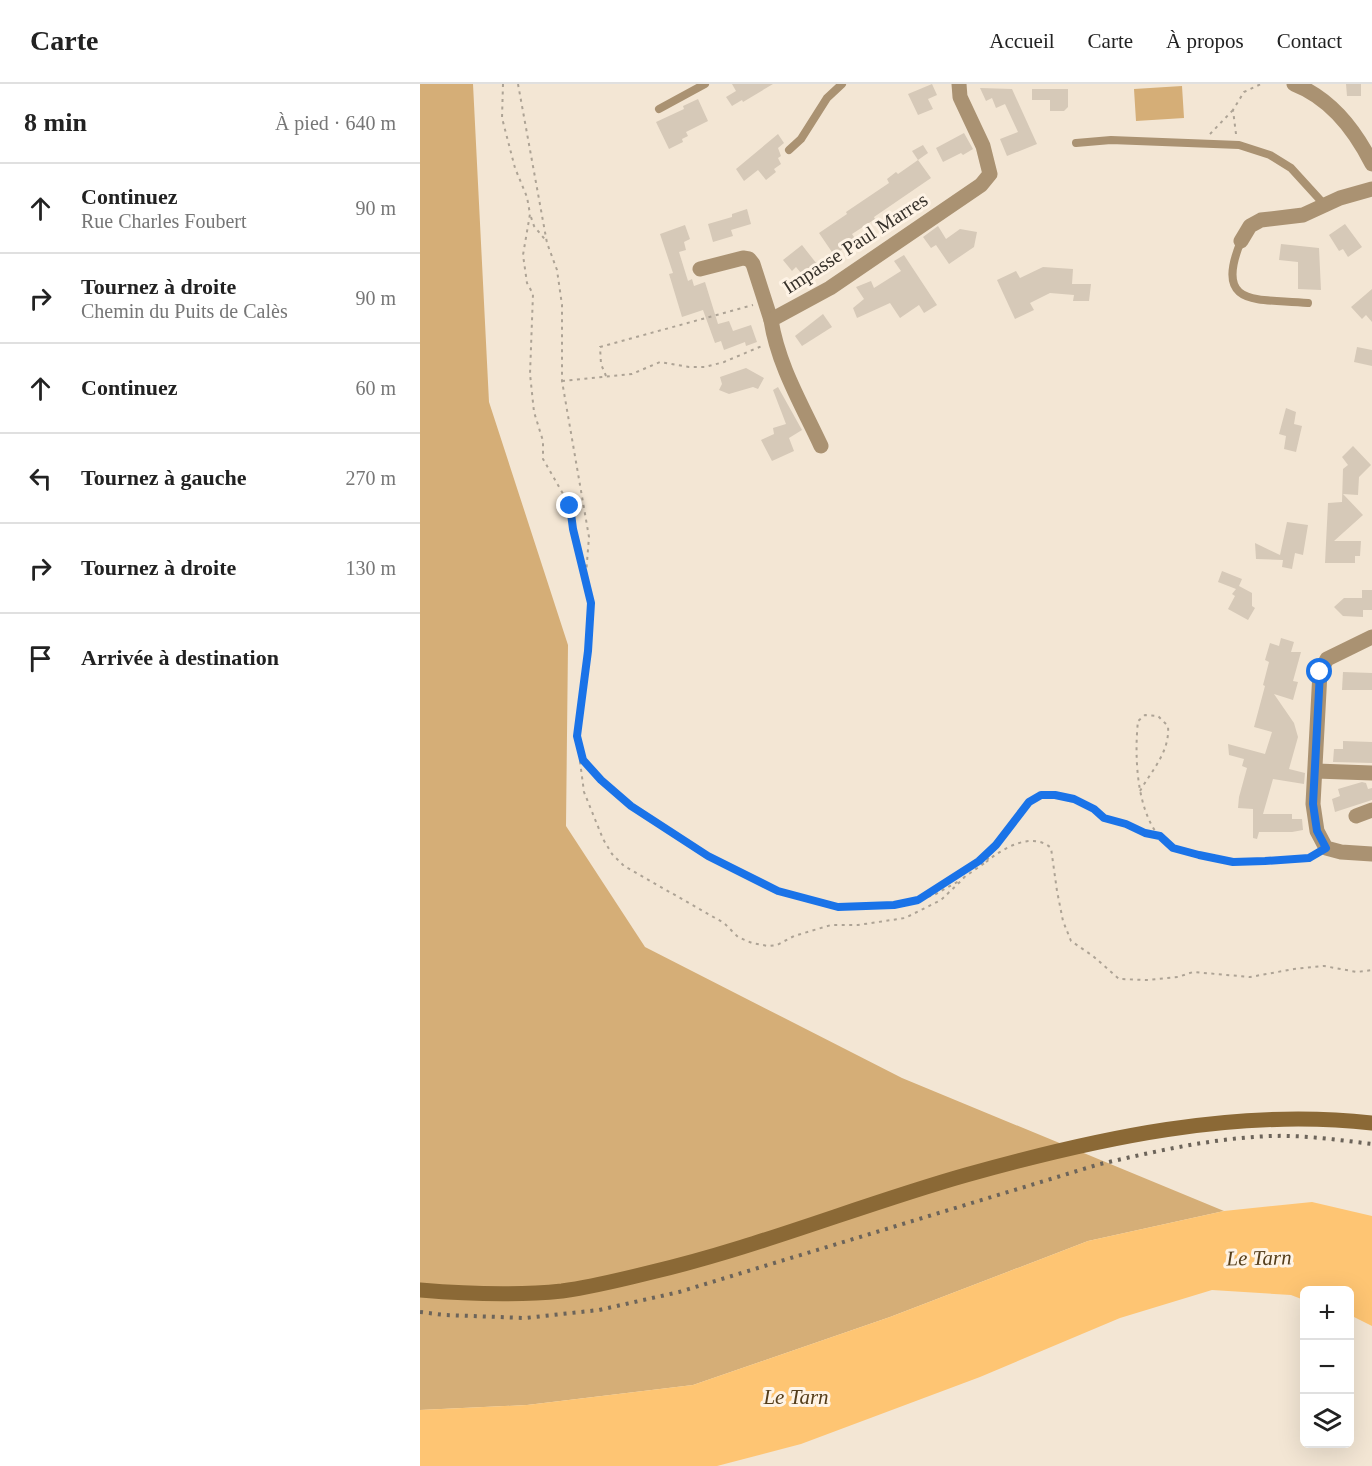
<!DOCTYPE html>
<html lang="fr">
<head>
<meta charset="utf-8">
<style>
	:root { --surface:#fff; --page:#f6f6f6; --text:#222; --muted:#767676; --line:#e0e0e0 }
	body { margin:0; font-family:Georgia,serif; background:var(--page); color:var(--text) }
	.controls { position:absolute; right:18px; bottom:18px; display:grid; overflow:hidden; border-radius:9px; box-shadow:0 6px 24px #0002 }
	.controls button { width:54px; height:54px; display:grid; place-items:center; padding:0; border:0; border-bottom:2px solid var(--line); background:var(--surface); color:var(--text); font:30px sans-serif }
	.stop { position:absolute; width:18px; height:18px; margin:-14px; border:4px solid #1a73e8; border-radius:50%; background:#fff }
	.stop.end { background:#1a73e8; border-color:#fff; box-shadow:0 2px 6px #0008 }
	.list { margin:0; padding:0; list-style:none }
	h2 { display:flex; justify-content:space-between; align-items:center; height:78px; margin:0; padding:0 24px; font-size:26px }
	h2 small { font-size:20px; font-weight:400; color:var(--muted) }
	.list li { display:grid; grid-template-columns:39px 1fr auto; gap:18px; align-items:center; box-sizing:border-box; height:90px; padding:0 24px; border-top:2px solid var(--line) }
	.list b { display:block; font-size:22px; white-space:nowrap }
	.list p { margin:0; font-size:20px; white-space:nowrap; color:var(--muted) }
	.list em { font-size:20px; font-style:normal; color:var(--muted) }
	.icon { flex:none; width:33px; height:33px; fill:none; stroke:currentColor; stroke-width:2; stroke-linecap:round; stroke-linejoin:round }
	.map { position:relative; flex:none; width:952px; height:1382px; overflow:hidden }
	header { display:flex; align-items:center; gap:36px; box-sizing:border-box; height:84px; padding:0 30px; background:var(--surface); border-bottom:2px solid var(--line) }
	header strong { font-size:28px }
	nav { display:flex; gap:33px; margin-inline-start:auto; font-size:21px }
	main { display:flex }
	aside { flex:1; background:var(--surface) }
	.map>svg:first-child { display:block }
</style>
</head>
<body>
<header>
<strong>Carte</strong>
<nav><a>Accueil</a><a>Carte</a><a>À propos</a><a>Contact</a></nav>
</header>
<main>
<aside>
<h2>8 min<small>À pied · 640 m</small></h2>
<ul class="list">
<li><svg class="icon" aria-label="ahead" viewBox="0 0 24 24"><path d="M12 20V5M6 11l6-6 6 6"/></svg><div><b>Continuez</b><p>Rue Charles Foubert</p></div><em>90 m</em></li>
<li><svg class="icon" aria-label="right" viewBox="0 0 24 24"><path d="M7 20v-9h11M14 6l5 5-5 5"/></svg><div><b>Tournez à droite</b><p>Chemin du Puits de Calès</p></div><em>90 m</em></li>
<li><svg class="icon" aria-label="ahead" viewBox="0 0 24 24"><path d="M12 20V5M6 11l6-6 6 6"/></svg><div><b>Continuez</b></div><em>60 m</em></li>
<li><svg class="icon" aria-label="left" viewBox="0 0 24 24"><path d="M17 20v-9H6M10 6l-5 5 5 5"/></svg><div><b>Tournez à gauche</b></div><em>270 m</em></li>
<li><svg class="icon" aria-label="right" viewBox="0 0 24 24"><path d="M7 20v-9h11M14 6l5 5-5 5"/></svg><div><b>Tournez à droite</b></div><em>130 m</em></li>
<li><svg class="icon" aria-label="arrive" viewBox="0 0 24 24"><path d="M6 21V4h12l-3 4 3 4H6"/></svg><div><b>Arrivée à destination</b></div></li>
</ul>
</aside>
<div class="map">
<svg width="952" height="1382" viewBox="0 0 952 1382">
	<rect width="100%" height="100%" fill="#f3e6d4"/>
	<g fill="#d5ae77">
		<path d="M0,0H53L69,318L148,561L146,742L225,863L482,994L804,1127L668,1157L470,1233L273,1301L107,1321L0,1326Z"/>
		<path d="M762,2L764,34L716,37L714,5Z"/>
	</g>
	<path fill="#fec573" d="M892,1118L952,1132V1242L930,1231V1206H884V1216L871,1211L792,1206L700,1234L560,1293L381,1360L297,1382H0V1326L107,1321L273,1301L470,1233L668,1157L804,1127Z"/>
	<g fill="#d6c9b8">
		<path d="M312,0H353L323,18L322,16L312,22L306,13L316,7Z"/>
		<path d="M512,0L517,11L508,15L513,25L498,31L488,10Z"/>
		<path d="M926,0H941V12H927Z"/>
		<path d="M560,4L592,5L617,60L587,72L580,55L598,48L585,20L576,24L572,14L566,17Z"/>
		<path d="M612,5H648V23L644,27H630V16H612Z"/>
		<path d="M278,15L288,37L266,48L268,52L262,55L263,58L249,65L236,38L264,25L263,22Z"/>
		<path d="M544,49L553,65L543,71L541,69L523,78L516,64Z"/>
		<path d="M358,50L364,59L358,64L361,72L358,74L361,80L354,85L356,88L346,96L338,86L324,97L316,85Z"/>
		<path d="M503,61L508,69L498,76L492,67Z"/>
		<path d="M498,76L511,94L454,133L455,135L432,150L436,156L414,171L399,149L427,130L426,128L469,99L467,95L476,88L478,90Z"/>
		<path d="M327,125L331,140L311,146L313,152L293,158L288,140L312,133V130Z"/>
		<path d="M925,140L942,163L928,173L923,165L919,167L909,151Z"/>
		<path d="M265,141L270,155L264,158L266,166L259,168L268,197L272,195L274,202L285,198L298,240L309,237L313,247L331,241L337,258L326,262L325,258L304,266L301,257L295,259L283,226L262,233L249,190L253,189L240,150Z"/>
		<path d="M518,142L526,155L540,145L557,148L554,163L529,180L516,161L511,164L503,153Z"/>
		<path d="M861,160L899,164L901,206L878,205V178L859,176Z"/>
		<path d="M382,161L400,184L386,195L376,183L372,187L363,176Z"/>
		<path d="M484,171L517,221L504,229L499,221L480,234L470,219L437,234L433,224L444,215L436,203L451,197L454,204L481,187L474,177Z"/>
		<path d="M623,183L653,185L652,200H671L669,217H653L654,211L630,209L610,219L614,226L595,235L577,196L596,187L600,194Z"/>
		<path d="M952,205V238L946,231L942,235L931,223Z"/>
		<path d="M403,230L412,243L382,262L375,252Z"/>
		<path d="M937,263L952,266V282L934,278Z"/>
		<path d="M326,284L344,294L338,305L333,303L309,310L299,306L302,300L300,293Z"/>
		<path d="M358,303L382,346L369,354L374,367L352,377L341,356L354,350L353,344L366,340L353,306Z"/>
		<path d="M866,324L876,328L874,340L882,342L876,368L864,365L866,352L859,350Z"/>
		<path d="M933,362L951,381L939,393L938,411L923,410L943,431L914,457H941L940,472H935V479H905L908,419L922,418L923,385L928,381L922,373Z"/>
		<path d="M867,438L888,441L883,471L875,469L872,485L862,483L863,476L836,475L835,459L860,471Z"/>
		<path d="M802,487L822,495L819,502L832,509V522L835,524L828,536L808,525L815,512L812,510L816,505L798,498Z"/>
		<path d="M942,506H952V526H943V533L923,532L914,523L924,514H942Z"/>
		<path d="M861,554L874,558L871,568H881L873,597L878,598L873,616L854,610L874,639L878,653L869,685L885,689L884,700L853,695L843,730H872V735H882L883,746L872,748H839L837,755L833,754V725L818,724L819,713L827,684L822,682L824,675L809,671L808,660L845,670L852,648L834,643L845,602L843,601L849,578L845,576L850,559L859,562Z"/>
		<path d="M923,588L952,589V606H922Z"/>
		<path d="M923,657L952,658V679L913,678L914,665H923Z"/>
		<path d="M942,698L946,699L948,705L952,704V716L915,728L912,715L920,712L918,705Z"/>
	</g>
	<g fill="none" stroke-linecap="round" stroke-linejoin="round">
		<g stroke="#ada395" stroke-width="2" stroke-dasharray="3 4.5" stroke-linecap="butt">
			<path d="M83,0L82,34L95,84L107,113L110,130L103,171L107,199L113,210L110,290L114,328L123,357V375L150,422L153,445L165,487"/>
			<path d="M98,0L127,159L137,186L142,221V297L169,453L166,490L167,507L171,519V532L157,652L163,676L211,722L288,772L358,807L385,816L418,823L474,821L498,816L559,777L576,761L609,718L620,711L635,710L654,715L673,725L684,734L706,740L725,749L740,752"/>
			<path d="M790,50L813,26"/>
			<path d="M816,50L813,26L824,8L841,0"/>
			<path d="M111,133L114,142L127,158"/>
			<path d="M186,292L181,280L180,263L333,221"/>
			<path d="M142,297L212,290L240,278L269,283H285L304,278L342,262"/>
			<path d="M159,670L164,708L183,755L192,770L204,782L304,839L318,853L332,859L348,862L357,861L374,852L411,841H438L485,834L521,816L544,794"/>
			<path d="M720,707C732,686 750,668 748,642L738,632L725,631L718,637C714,674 716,743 753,764C758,767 765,767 771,769C810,780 849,777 889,774L894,771"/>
			<path d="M566,778C583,764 612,747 631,764L637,807L643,837L651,857L673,872L699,895L728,896L758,893L773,888L830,893L874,885L904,882L937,888L952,886"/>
			<path d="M543,794L566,778L575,763"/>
			<path d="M501,815L514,811L539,797"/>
		</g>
		<g stroke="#aa9272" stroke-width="8">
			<path d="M239,25L285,0"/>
			<path d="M656,59L691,56L819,61L850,71L871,84L902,118L904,123"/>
			<path d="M369,66L381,55L407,14L422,0"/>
			<path d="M821,157C793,225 838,214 888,219"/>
		</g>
		<g stroke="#aa9272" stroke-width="15">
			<path d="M874,0C910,14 935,46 952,80"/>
			<path d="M821,157L830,142L841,136L883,131L920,114L952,105"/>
			<path d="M280,185L323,174L329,175L333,180L351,236"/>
			<path d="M401,362C382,321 358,281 351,236L410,204L561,101L570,90L563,62L540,13L539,0"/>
			<path d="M952,553L907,575L900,588L893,720L897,747L906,764L921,768L952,770"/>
			<path d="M896,687L952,689"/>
			<path d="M936,732L952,726"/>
		</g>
		<path stroke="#8b6936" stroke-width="15" d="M0,1206C47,1210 94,1212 142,1207C171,1203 200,1196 228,1189C336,1164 440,1121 546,1091C678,1054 815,1024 952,1039"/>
		<path stroke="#6c645a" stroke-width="4" stroke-dasharray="3 6" stroke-linecap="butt" d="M0,1228L25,1231L105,1234L179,1226L259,1208L680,1080C737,1067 793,1054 852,1052C885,1051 919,1056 952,1060"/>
	</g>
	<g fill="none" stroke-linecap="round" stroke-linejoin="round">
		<path stroke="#1a73e8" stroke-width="8" d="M150,422L153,445L171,519L168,567L157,652L163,676L181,696L211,722L288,772L358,807L418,823L474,821L498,816L559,777L576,761L609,718L621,711H635L654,715L674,725L684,734L706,740L725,749L740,752L753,764L779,771L813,778L845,777L889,774L906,764L897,747L893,720L900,588"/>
	</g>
	<g text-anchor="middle" stroke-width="6" stroke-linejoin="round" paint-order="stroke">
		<g font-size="20" fill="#36312a" stroke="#fef3e5">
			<text transform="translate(435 159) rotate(-33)" y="7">Impasse Paul Marres</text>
		</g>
		<g font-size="21" font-style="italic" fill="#543d1a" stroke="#fef3e5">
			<text transform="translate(839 1174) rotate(-1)" y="7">Le Tarn</text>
			<text x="376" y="1320">Le Tarn</text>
		</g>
	</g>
</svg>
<div class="controls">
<button>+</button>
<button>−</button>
<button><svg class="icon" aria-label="layers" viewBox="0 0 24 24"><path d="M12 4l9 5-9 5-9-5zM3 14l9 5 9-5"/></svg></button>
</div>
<div class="stop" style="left:900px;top:588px"></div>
<div class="stop end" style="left:150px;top:422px"></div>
</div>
</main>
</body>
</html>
